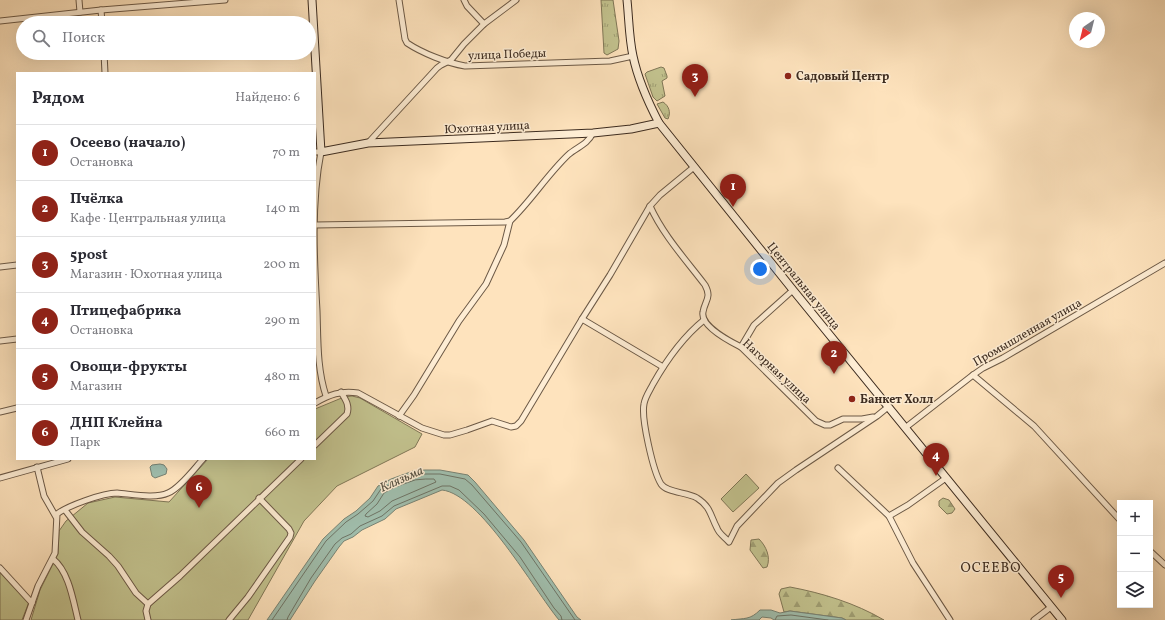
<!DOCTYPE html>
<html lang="ru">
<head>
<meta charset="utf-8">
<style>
	:root { --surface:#fff; --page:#f7f7f7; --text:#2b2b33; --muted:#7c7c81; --line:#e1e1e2; --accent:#8f2418 }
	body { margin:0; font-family:Vollkorn,serif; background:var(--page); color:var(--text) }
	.controls { position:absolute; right:12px; bottom:12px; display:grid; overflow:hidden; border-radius:0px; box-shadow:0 4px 16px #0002 }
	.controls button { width:36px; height:36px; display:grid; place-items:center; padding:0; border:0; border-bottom:1px solid var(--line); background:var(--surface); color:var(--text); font:20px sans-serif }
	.compass { position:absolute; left:1069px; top:12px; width:36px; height:36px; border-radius:50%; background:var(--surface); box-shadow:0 4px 16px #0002; rotate:215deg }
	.you { position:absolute; left:760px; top:269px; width:14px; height:14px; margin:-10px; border:3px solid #fff; border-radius:50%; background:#1a73e8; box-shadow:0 0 0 6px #1a73e833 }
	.badge { display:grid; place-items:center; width:26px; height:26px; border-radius:50%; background:var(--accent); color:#fff; font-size:13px; font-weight:700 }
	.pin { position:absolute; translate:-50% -33px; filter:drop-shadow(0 1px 2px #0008) }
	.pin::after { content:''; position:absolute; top:21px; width:14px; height:12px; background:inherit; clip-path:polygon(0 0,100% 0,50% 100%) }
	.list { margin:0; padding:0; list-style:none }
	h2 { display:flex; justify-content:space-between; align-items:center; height:52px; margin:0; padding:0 16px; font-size:17px }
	h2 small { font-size:13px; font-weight:400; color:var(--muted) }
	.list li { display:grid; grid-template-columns:26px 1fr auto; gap:12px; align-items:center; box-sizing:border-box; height:56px; padding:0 16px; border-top:1px solid var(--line) }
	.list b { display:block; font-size:15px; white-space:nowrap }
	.list p { margin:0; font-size:13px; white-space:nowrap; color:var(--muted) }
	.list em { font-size:13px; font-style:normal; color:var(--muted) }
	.icon { flex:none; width:22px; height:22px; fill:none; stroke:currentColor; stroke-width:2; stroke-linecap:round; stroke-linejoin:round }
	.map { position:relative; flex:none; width:1165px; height:620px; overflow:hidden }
	.search { position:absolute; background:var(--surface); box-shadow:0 4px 16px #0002; left:16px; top:16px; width:300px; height:44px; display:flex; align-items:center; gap:10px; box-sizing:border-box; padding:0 14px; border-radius:22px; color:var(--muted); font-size:15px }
	.panel { position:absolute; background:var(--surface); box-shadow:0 4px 16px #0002; left:16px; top:72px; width:300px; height:388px; border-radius:0px }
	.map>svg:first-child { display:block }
</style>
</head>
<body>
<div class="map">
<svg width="1165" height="620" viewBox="0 0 1165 620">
	<defs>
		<pattern id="grass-tufts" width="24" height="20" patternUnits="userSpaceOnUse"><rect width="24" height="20" fill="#c3c38f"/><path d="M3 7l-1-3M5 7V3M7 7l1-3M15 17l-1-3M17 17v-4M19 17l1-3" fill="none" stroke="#a09f74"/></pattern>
		<pattern id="forest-firs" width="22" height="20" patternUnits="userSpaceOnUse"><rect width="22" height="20" fill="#c3c38f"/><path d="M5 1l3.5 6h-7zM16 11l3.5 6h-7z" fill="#a09f74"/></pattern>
	</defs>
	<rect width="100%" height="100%" fill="#fee3bd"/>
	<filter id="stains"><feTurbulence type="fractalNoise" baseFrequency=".005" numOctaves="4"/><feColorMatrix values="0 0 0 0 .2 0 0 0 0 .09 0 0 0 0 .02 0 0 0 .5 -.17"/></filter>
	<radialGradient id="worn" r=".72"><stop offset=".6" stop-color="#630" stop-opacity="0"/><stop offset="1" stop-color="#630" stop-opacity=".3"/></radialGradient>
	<g fill="url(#grass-tufts)" stroke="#807757">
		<path d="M601,0H613L619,41L618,49L607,55L604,53Z"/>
		<path d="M661,67L664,68L667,76V78L662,81L665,96L657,101L653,97L645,74L647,72Z"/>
		<path d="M663,102C669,106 671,112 668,119L665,118L657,104Z"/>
	</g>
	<g fill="url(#forest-firs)" stroke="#807757">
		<path d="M943,498L949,500L955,509L952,513L947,514L939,506V501Z"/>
		<path d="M759,539C766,546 771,557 767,567L763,568L750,550L751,540Z"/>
		<path d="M790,587C822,593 855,603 884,620H846L842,618L790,611L784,612L779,594L781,589Z"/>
	</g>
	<g fill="#c3c38f" stroke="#807757">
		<path d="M352,396L360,398L422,434L415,447L337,486L304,521L248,620H31L40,590L58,554L59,531L66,521L88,503L115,497L169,502L208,459H315V409L344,397Z"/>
		<path d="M746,474L759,488L733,512L721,499Z"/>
		<path d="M0,572L29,602L22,620H0Z"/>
	</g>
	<g fill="#a0bead" stroke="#788374">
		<path d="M160,464L164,465L167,469L166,474L155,478L152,476L150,467L152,465Z"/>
		<path d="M425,470H440L468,475L475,482L524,540L577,617L581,620H559C534,590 480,494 442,490L396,509L385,519L362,530L353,537L344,541L339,547L315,581L290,620H267L323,539L344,519L356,511L370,498L378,486L391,479L413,471Z"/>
		<path d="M760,610H771L780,613L790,611L842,618L846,620H774L771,618L762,617L759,620H731C745,618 750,620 760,610Z"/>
	</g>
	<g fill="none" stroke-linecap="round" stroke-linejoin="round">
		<g stroke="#6e7466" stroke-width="1">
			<path d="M426,479H434L436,482L392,501L380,511L368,517L365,516L366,514L377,504L384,493L395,487L415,480Z"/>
			<path d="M272,620L326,541L346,522L358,514L373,501L381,489L393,483L414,475L426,474H440L465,479L472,485L521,542L575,620"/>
			<path d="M287,620L288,617L311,578L335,544L342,538L351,534L360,526L382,516L394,506L442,486H450L459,490L484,514L520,557L554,608L561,616L562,620"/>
			<path d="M775,620L777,616L791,615L828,620"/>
		</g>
		<defs>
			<g id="street">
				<path d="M79,0L80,12"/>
				<path d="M399,0L405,39L407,43C422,53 447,63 465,66L610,61L633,56"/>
				<path d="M464,0L467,6L484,24"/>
				<path d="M101,10L102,23"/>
				<path d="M0,21L101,10L225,0"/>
				<path d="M104,53L105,73"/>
				<path d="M368,143L437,68L441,65L451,60L464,44L484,24L516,0"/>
				<path d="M315,152H321C311,203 314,260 317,311C318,340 317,369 326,396"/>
				<path d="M650,206C663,235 686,260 705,285C712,298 705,300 703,312C700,326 731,342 741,347L816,421L825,425H830L843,419H862L873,417"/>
				<path d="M315,225L505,222L510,221C531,201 547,175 568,155C577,147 587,145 593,133"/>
				<path d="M0,267L17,265"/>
				<path d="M582,319L663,367"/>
				<path d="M704,320C683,337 666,361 653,384C650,390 645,397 644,404C641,418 653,471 661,484C667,493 687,492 697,498C711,507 710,515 717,528C719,534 725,537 729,542L737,526L778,483L796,470L877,416L888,407"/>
				<path d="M0,341L17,339"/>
				<path d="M741,347L754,325L793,290"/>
				<path d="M973,375L1034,426L1120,520"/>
				<path d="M315,403C329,395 341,390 358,393L422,428L444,435H450L467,430L492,421L511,427L516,426L521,421L582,319L610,275L650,206L660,195L694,167"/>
				<path d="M0,412L17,408"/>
				<path d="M399,416L414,395L459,321L486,284L504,245L510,221"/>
				<path d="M905,428L973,375L983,368L1003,358L1165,263"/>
				<path d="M315,445L347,414C350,405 345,399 341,392"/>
				<path d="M37,467L44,496L56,517"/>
				<path d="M838,468L889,516L913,563L950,620"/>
				<path d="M0,478L68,459"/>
				<path d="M65,510L82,532L109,556L118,566L136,593L148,604"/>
				<path d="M889,516L908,505L946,478"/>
				<path d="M1150,551L1165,565"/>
				<path d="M53,559C69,572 73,600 78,620"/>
				<path d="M0,568L32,603"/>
				<path d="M26,620L38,586L55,553L57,514C67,506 103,493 117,493C131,494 155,499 168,493C180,488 194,469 203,459"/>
				<path d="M148,620L146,611L148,604L180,576L301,459"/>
				<path d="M229,620L248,597L290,537L291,533L289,529L259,498"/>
				<path d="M1034,620L1051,607"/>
			</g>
			<g id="secondary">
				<path d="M312,0L321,152L368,143L593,133L631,129L659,123"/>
				<path d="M627,0C629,19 629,38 633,56C638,80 648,102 659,123L793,290L1062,620"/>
			</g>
		</defs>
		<use href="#street" stroke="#6c5946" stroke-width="7"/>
		<use href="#secondary" stroke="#3c2b1f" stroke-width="9"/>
		<use href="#street" stroke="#feedd4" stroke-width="5"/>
		<use href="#secondary" stroke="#feedd4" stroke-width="7"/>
	</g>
	<g fill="#8f2418" stroke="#feedd4" stroke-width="1.5">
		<circle cx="788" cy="76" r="4"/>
		<circle cx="852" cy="399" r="4"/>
	</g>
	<g text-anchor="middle" stroke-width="3" stroke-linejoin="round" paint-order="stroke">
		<g font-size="12" fill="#3c2b1f" stroke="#feedd4">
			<text transform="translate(507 54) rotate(-2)" y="4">улица Победы</text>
			<text transform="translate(487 127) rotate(-3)" y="4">Юхотная улица</text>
			<text transform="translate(804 286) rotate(51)" y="4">Центральная улица</text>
			<text transform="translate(1027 332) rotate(-30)" y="4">Промышленная улица</text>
			<text transform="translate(777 371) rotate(43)" y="4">Нагорная улица</text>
		</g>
		<g font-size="12" font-weight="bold" fill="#3c2b1f" stroke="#feedd4" text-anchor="start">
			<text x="796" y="80">Садовый Центр</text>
			<text x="860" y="403">Банкет Холл</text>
		</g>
		<g font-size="13" font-style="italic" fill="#555042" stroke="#feedd4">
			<text transform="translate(401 478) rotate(-24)" y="5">Клязьма</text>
		</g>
		<g font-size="14" letter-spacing="1" fill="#3c2b1f" stroke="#feedd4">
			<text x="991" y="572">ОСЕЕВО</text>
		</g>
	</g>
	<rect width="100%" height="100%" filter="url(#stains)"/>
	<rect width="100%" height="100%" fill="url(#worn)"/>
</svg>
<div class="controls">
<button>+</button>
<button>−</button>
<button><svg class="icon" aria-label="layers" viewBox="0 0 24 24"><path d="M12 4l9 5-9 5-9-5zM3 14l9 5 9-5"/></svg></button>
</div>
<svg class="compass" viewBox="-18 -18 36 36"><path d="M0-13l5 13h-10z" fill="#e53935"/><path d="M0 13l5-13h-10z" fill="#7c7c81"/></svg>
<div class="you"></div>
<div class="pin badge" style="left:733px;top:207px">1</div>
<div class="pin badge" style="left:834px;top:374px">2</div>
<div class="pin badge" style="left:695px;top:97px">3</div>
<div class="pin badge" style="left:936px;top:476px">4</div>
<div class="pin badge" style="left:1061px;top:598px">5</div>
<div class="pin badge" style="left:199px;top:508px">6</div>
<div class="search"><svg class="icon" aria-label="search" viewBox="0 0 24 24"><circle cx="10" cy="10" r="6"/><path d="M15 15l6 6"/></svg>Поиск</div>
<section class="panel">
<h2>Рядом<small>Найдено: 6</small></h2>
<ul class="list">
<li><span class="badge">1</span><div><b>Осеево (начало)</b><p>Остановка</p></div><em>70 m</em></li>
<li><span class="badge">2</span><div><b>Пчёлка</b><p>Кафе · Центральная улица</p></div><em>140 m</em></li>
<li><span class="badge">3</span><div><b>5post</b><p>Магазин · Юхотная улица</p></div><em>200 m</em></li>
<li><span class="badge">4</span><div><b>Птицефабрика</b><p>Остановка</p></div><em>290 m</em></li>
<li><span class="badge">5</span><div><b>Овощи-фрукты</b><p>Магазин</p></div><em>480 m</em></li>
<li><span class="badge">6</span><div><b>ДНП Клейна</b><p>Парк</p></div><em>660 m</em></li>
</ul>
</section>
</div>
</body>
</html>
